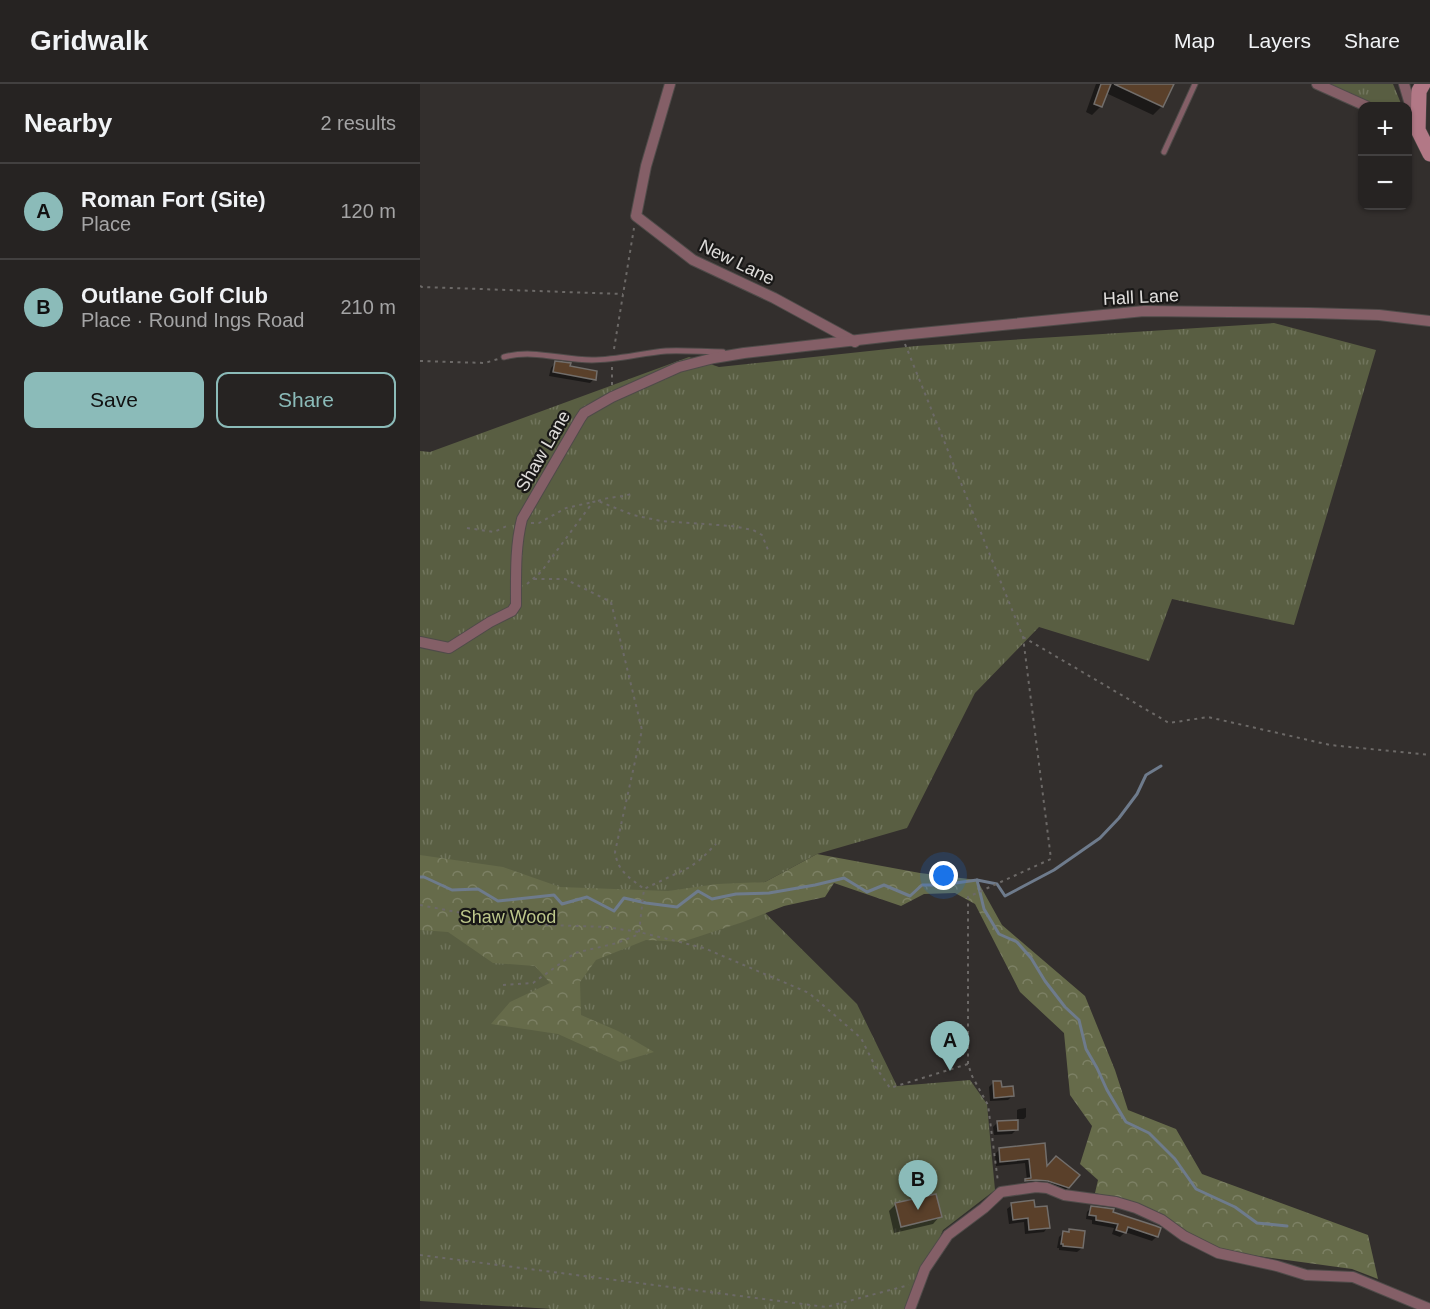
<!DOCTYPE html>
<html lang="en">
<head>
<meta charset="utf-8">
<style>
	:root { --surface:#262322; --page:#2e2b2a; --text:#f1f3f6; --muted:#a4a4a5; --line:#424040; --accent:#8bbbb9 }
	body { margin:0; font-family:Arial,sans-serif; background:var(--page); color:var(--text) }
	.controls { position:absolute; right:18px; top:18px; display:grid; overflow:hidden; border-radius:12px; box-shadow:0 2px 4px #0004 }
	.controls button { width:54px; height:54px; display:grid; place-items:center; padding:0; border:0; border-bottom:2px solid var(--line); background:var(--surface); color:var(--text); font:30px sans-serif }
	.you { position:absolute; left:524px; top:792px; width:21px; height:21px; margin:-15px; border:4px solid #fff; border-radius:50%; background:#1a73e8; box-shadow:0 0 0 9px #1a73e833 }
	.badge { display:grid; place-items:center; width:39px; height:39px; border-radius:50%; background:var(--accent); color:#111; font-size:20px; font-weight:700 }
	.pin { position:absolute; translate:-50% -50px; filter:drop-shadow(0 2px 3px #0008) }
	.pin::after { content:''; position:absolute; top:32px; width:21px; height:18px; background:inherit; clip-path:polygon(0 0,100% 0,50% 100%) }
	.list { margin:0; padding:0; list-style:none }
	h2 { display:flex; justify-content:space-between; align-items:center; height:78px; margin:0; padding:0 24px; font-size:26px }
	h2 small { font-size:20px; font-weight:400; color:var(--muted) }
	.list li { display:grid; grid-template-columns:39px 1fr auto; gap:18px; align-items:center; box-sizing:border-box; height:96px; padding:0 24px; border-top:2px solid var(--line) }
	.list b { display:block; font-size:22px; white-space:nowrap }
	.list p { margin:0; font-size:20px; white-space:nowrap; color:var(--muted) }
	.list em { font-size:20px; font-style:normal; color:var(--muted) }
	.actions { display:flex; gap:12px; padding:18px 24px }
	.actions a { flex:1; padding:14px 0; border:2px solid var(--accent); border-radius:12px; text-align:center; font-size:21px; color:var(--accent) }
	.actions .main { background:var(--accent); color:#111 }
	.map { position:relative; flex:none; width:1010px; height:1225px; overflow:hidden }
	header { display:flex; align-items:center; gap:36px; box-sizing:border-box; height:84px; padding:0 30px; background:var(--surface); border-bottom:2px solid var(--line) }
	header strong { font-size:28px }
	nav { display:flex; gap:33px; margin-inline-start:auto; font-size:21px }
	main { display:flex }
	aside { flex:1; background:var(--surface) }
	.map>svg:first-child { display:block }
</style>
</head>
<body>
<header>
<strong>Gridwalk</strong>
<nav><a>Map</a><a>Layers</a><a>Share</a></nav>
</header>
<main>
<aside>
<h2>Nearby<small>2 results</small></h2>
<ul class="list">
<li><span class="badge">A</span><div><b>Roman Fort (Site)</b><p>Place</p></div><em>120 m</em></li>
<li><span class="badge">B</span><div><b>Outlane Golf Club</b><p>Place · Round Ings Road</p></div><em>210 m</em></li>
</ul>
<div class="actions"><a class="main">Save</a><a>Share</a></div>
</aside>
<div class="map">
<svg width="1010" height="1225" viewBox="0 0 1010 1225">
	<defs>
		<pattern id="grass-tufts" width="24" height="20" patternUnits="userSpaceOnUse" patternTransform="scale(1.5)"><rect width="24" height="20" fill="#595e42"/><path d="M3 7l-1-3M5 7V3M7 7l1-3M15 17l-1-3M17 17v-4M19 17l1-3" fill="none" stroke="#71755d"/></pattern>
		<pattern id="forest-crowns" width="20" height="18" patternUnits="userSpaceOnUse" patternTransform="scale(1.5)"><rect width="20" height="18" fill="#666b4a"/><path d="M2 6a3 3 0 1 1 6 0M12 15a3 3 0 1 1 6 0" fill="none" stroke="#7c8064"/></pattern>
	</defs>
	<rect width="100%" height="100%" fill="#332f2d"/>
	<g fill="url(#grass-tufts)">
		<path d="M909,0H973L982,22H959Z"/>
		<path d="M854,239L956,266L874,541L752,515L729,577L619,543L555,609L487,744L397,770L345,798L317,801L437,920L477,1002L550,996L567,1020L575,1106L523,1146L489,1225H132L0,1217V367L10,368L269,273L299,283L496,262Z"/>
	</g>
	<path fill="url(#forest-crowns)" d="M397,770L500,789L557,796L582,841L665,912L695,986L708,1026L756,1045L782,1090L948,1151L958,1195L932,1185L802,1167L752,1143L718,1120L675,1109L678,1096L660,1080L672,1042L650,1011L644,949L600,908L555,820L535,809L504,810L481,822L414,799L405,813L364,822L323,838L262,858L226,856L176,876L160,898L161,931L198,947L234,968L200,978L138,950L71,940L90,918L130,899L115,882L73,879L28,848L0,846V771L83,783L140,803L248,807L297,800L345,798Z"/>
	<g fill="#0007">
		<path d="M676,0H752L742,22L733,31L686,9L681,22L672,31L666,28Z"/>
		<path d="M135,279L149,284L174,295L170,299L129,292L131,284Z"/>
		<path d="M573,999L580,1004L593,1011L588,1016L570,1017L569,1003Z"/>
		<path d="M606,1024V1033L604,1035H597V1026L599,1025Z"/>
		<path d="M578,1038L597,1045L592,1050L574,1051L573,1043Z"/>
		<path d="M624,1061L626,1085L648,1103L644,1108L601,1101L607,1096L605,1079L576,1082L575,1070L580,1065Z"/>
		<path d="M476,1120L520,1132L513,1140L474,1149L469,1127Z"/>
		<path d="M592,1121L613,1125L628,1143L624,1148L605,1150L604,1138L589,1140L587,1125Z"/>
		<path d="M671,1124L692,1129L737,1152L732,1157L705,1148L700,1153L692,1150L694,1144L672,1140V1136L666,1135L667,1128Z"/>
		<path d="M650,1146L662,1164L657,1168L639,1166V1164H637L639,1153L643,1149H647Z"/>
	</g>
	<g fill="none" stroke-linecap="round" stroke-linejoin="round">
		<g stroke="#6e7b8c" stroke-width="3">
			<path d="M0,793H4L32,806L58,805L78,817L134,811L142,820L167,813L194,827L204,814L226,819L257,823L278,807L292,815L316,810L349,809L395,801L424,794L447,808L464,801L490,812L502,801H521L557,796L564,825L579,850L597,858L611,874L625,897L645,923L659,936L666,965L677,984L687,1006L706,1038L729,1049L755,1075L776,1105L815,1123L837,1139L867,1142"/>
			<path d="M557,796L577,800L585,812L634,786L680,754L699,734L717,710L726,691L741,682"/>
		</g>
	</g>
	<g fill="#5a402a" stroke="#726e6b" stroke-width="1.5">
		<path d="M681,0H691L682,23L674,20Z"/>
		<path d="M694,0H754L743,23Z"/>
		<path d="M135,277L151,279L150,282L177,287L176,296L133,288Z"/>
		<path d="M573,997H581L582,1003L593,1002L594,1012L574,1014Z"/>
		<path d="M598,1036V1046L578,1047L577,1037Z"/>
		<path d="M625,1059L627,1082L636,1072L660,1091L649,1104L628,1097L616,1096L605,1097V1095L611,1094L609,1075L580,1078L579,1064Z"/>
		<path d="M516,1110L522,1133L481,1143L475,1119Z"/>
		<path d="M614,1116L615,1123L627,1122L630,1144L609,1146L608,1134L593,1136L591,1119Z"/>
		<path d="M671,1122L694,1125L693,1128L736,1142L741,1144L738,1153L708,1143L706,1149L696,1146L698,1140L676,1136V1132L669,1131Z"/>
		<path d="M649,1145L665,1147L663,1164L643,1162V1160H641L643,1147L649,1148Z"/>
	</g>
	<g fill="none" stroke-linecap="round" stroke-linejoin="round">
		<defs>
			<g id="lane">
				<path d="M744,68L775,0"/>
				<path d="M84,273C113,265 142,276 172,276C197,276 222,269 246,267C265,266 284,268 303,268"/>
			</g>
			<g id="street">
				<path d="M250,0L226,82L216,132L273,176L354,214L435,258"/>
				<path d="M897,0L946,22"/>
				<path d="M984,0L995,37"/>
				<path d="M0,558L29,564L70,538L92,527L96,521C96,492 95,462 102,435L160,335L164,329L192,313L259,283L294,274L324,269L481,251L724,227L889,229L959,231L1010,237"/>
				<path d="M490,1225L505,1185L528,1151L564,1124L581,1108L616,1103L627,1104L644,1111L696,1118L716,1124L742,1136L764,1152L798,1169L857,1182L886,1191L933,1193L1010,1225"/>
			</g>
			<path id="secondary" d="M1003,0L999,7L998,46L1010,70"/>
		</defs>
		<use href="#lane" stroke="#4f4b49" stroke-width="7"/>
		<use href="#street" stroke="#4f4b49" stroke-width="12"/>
		<use href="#secondary" stroke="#4f4b49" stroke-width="16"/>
		<g stroke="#6c6967" stroke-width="2" stroke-dasharray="3 4.5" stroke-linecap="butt">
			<path d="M0,202L2,203L203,210"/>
			<path d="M485,260L603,553L631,775L548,813V980"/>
			<path d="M194,265L214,144"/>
			<path d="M0,277L65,279L78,275"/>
			<path d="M192,301V283"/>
			<path d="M178,417C190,412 202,414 213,409"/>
			<path d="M111,439H119L146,424L173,418"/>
			<path d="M47,444L74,448L89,441"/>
			<path d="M114,495H145L191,518L222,646L195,768C198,788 209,793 224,805"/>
			<path d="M107,500L121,488L173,418L178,417L213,431L241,437L312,442L333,446L342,451L348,466"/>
			<path d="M603,553L749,639L788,633L910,661L1010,671"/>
			<path d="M0,821L99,840L186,843L219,848L284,864L389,909L441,954L455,982L470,1004L548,980L552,992L568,1021L578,1098"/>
			<path d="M83,901L113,899L155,869L197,859L217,851L219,848L224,805L270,783L281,775L296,760"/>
			<path d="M0,1171L406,1223L489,1201"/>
		</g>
		<use href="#lane" stroke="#845f67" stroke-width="5"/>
		<use href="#street" stroke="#845f67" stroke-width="10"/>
		<use href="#secondary" stroke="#b27886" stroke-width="15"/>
	</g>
	<g text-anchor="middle" stroke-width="4.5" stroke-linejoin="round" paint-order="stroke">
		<g font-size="18" fill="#e0dedc" stroke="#191817">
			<text transform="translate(317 178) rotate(26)" y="6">New Lane</text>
			<text transform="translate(721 213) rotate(-3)" y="6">Hall Lane</text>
			<text transform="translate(123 367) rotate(-60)" y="6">Shaw Lane</text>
		</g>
		<g font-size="18" fill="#bdc78b" stroke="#191817">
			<text x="88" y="839">Shaw Wood</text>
		</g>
	</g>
</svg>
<div class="controls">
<button>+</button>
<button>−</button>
</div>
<div class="you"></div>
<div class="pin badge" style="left:530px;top:987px">A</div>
<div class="pin badge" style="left:498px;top:1126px">B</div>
</div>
</main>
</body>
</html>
